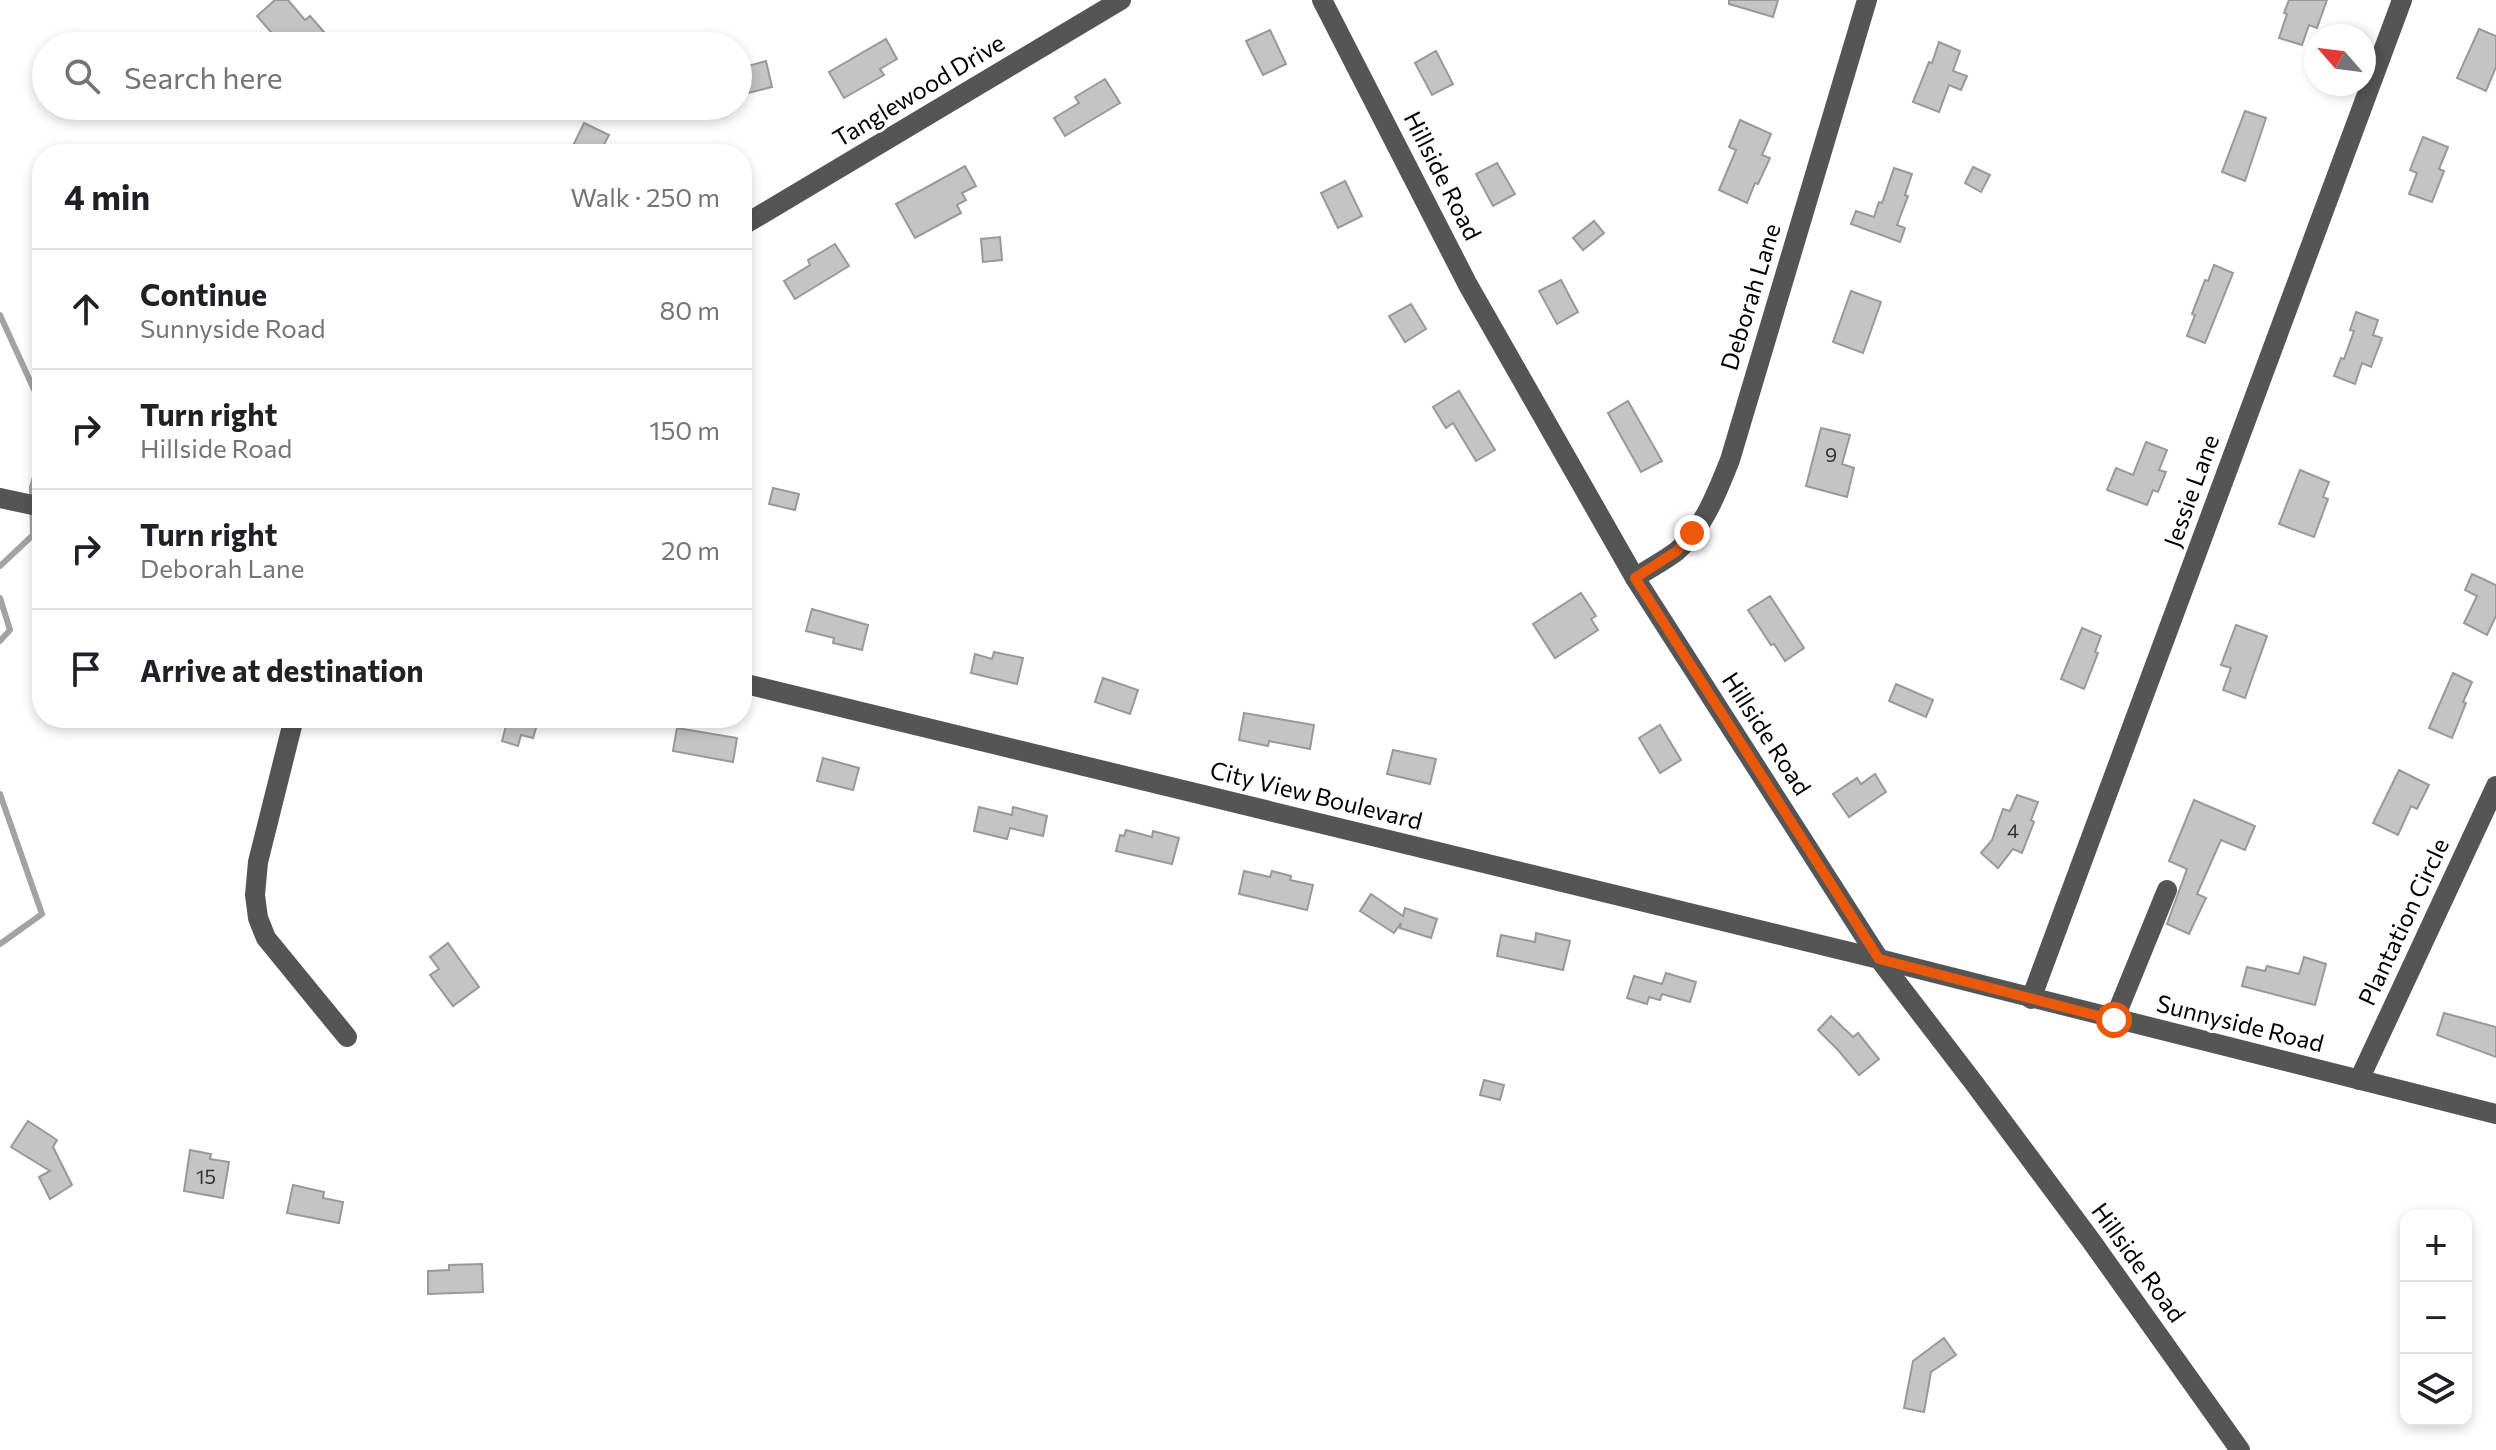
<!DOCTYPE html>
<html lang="en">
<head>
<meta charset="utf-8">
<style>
	:root { --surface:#fff; --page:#f6f6f6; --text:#202124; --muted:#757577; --line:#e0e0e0 }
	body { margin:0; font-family:Commissioner,sans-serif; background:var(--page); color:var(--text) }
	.controls { position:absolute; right:24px; bottom:24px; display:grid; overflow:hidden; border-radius:16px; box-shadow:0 4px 12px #0003 }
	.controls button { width:72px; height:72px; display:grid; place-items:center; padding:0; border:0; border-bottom:2px solid var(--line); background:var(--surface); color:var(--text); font:40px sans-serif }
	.compass { position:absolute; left:2304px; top:24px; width:72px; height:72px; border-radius:50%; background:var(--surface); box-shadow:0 4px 12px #0003; rotate:298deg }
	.stop { position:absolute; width:24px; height:24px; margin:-18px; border:6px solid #ea580c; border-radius:50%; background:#fff }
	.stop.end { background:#ea580c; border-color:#fff; box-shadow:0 2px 8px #0008 }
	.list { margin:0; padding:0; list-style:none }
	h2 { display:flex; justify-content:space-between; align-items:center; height:104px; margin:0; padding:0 32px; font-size:34px }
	h2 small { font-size:26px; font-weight:400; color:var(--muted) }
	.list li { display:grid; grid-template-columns:52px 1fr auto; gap:24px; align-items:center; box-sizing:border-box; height:120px; padding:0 32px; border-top:2px solid var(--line) }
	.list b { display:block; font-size:30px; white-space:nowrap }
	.list p { margin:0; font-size:26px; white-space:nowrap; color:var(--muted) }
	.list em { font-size:26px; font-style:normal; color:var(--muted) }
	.icon { flex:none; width:44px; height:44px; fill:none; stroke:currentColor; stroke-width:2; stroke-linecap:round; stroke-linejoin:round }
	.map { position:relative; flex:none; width:2496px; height:1450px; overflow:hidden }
	.search { position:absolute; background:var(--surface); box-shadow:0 4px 12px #0003; left:32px; top:32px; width:720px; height:88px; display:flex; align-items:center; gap:20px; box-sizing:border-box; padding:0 28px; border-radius:44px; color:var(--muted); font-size:30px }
	.panel { position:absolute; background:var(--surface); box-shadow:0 4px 12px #0003; left:32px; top:144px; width:720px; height:584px; border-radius:32px }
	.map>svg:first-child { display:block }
</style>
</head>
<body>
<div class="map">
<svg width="2496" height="1450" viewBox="0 0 2496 1450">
	<rect width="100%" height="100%" fill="#fff"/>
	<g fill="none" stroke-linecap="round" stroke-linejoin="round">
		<g stroke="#a3a3a3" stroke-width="6">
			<path d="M0,315L42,407"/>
			<path d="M0,566L33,535L32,487L42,453"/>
			<path d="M0,598L10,630L0,641"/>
			<path d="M0,794L42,914L0,944"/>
		</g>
	</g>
	<g fill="#c4c4c4" stroke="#999" stroke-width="2">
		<path d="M275,0H288L305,20L310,16L324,32L308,46H283L257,16Z"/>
		<path d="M1729,0H1778L1773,17L1729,4Z"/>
		<path d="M2289,0H2327L2317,28L2309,25L2302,45L2279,38L2287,14L2284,13Z"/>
		<path d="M2479,29L2496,36V67L2486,91L2457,78Z"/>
		<path d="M1270,30L1286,64L1263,75L1246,41Z"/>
		<path d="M886,39L897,59L880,69L884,75L844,98L829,72Z"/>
		<path d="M1939,42L1960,51L1953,71L1967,76L1961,90L1949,85L1939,112L1913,102L1929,62L1932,63Z"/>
		<path d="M1436,51L1453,84L1432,95L1415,63Z"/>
		<path d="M766,61L772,87L740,95L738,69Z"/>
		<path d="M1105,79L1120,103L1065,136L1054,118L1079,103L1075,97Z"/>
		<path d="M2245,111L2266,118L2245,181L2222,172Z"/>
		<path d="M1740,120L1771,134L1762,155L1770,158L1758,184L1755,183L1747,203L1719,190L1736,150L1729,147Z"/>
		<path d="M584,123L609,135L599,154H569Z"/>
		<path d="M2423,137L2448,147L2439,169L2444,171L2432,202L2409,194L2417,173L2410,170Z"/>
		<path d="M1497,163L1515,194L1493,206L1476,174Z"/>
		<path d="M965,166L976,186L962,193L966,200L957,205L961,213L915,238L896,204Z"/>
		<path d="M1973,167L1990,175L1981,192L1965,183Z"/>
		<path d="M1894,168L1912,174L1905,195L1908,196L1897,225L1905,228L1900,242L1851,224L1856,211L1874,217L1879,202L1882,203Z"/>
		<path d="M1345,181L1362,216L1338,228L1321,193Z"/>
		<path d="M1594,221L1604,233L1583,250L1573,238Z"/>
		<path d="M1000,237L1002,260L983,262L981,239Z"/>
		<path d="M835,244L849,266L795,299L784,281L810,265L808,260Z"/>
		<path d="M2214,265L2233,273L2205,343L2187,336L2195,315L2192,314L2205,280L2208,281Z"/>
		<path d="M1561,280L1578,312L1557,324L1539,291Z"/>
		<path d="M1851,291L1881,302L1863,353L1833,342Z"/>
		<path d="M1411,304L1426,329L1405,342L1389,316Z"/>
		<path d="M2356,312L2378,320L2373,335L2382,338L2371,367L2362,363L2355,384L2334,376L2341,358L2344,359L2354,331L2350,330Z"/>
		<path d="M1459,391L1495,450L1476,461L1453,423L1446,428L1433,407Z"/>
		<path d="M1628,401L1662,461L1641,472L1608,413Z"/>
		<path d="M1821,428L1850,435L1842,464L1854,468L1847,497L1806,486Z"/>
		<path d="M2146,442L2167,450L2159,470L2166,472L2158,492L2153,490L2147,505L2107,490L2116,468L2133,475Z"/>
		<path d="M2300,470L2329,482L2323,497L2328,499L2314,537L2279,524Z"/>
		<path d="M773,488L799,494L795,510L769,504Z"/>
		<path d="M2472,574L2496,585V616L2487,635L2464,623L2477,596L2465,590Z"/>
		<path d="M1581,593L1596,616L1591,619L1598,630L1555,658L1533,624Z"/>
		<path d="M1770,596L1804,648L1785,661L1774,644L1771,645L1748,610Z"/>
		<path d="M812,609L868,625L862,650L833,643L834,638L806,631Z"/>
		<path d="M2236,625L2267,636L2245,698L2223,690L2231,668L2221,665Z"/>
		<path d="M2082,628L2101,636L2095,652L2098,653L2084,689L2061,679Z"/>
		<path d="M994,652L1023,658L1017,684L971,673L975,654L992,659Z"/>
		<path d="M2453,673L2472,682L2463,702L2466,703L2452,738L2429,728Z"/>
		<path d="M1103,678L1138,690L1130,714L1095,702Z"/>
		<path d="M1896,684L1933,700L1926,717L1889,701Z"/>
		<path d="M1244,713L1314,725L1310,749L1269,741L1268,746L1239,740Z"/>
		<path d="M508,718H539L533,738L521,735L518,746L502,741Z"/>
		<path d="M1660,725L1681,760L1660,773L1639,738Z"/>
		<path d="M677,728L737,738L733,762L673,751Z"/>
		<path d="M1393,750L1436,759L1430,784L1387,774Z"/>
		<path d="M823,758L859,768L853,790L817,781Z"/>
		<path d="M2399,770L2429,785L2417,809L2411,806L2398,835L2373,823Z"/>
		<path d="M1875,774L1886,792L1849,817L1833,794L1857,778L1861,784Z"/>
		<path d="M2017,795L2038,802L2031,820L2034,822L2022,853L2013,849L1998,868L1981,853L1992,840L2003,809L2010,811Z"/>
		<path d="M2194,800L2255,826L2245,850L2221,840L2197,894L2206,898L2189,934L2167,924L2187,869L2169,861Z"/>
		<path d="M979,807L1012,815L1013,807L1047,816L1043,836L1010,828L1007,839L974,831Z"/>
		<path d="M1126,830L1152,837L1153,831L1179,838L1172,864L1116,851L1120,835L1124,836Z"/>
		<path d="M1244,871L1270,877L1272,871L1291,876L1290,880L1313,885L1307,910L1239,894Z"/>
		<path d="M1371,894L1403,916L1405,908L1437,919L1431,938L1400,928L1401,923L1394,933L1360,911Z"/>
		<path d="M1536,933L1570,941L1563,970L1497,956L1501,935L1535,942Z"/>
		<path d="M448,943L479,987L453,1006L430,975L439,969L430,957Z"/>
		<path d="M2304,957L2326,964L2315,1005L2242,986L2247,967L2265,971L2267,966L2299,974Z"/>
		<path d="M1666,973L1696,982L1690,1002L1662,994L1660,1000L1649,997L1647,1004L1627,998L1634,976L1662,984Z"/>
		<path d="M2444,1013L2496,1027V1057L2437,1035Z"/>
		<path d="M1831,1016L1853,1037L1858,1033L1879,1059L1859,1075L1838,1050L1818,1030Z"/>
		<path d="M1484,1080L1504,1085L1500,1100L1480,1095Z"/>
		<path d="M28,1121L57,1140L53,1147L72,1185L50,1199L39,1177L50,1171L11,1147Z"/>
		<path d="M190,1150L211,1154L210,1159L229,1162L223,1198L184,1191Z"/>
		<path d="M293,1185L324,1192L323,1198L343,1202L339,1223L287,1213Z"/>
		<path d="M482,1264L483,1292L428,1294V1271L449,1270V1265Z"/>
		<path d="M1944,1338L1956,1355L1931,1372L1924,1412L1904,1408L1913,1361Z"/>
	</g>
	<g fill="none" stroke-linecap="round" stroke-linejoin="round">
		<g stroke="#555" stroke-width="20">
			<path d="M1322,0L1468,285L1635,578L1879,959L1974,1083L2092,1242L2240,1450"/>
			<path d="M742,222L747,223L1121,0"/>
			<path d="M0,498L42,507"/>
			<path d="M1635,578C1648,569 1664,561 1677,551C1704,528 1717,492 1730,460L1867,0"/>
			<path d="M742,683L1879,959L2496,1114"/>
			<path d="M294,718L258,862L255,895L258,918L266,938L347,1037"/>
			<path d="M2031,999L2402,0"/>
			<path d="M2114,1020L2167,890"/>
			<path d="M2359,1080L2496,786"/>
		</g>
	</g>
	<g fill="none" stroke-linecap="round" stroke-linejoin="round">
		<path stroke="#ea580c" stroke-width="10" d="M1692,533L1677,551L1635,578L1879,959L2114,1020"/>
	</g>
	<g text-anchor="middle" stroke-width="6" stroke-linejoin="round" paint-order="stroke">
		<g font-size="20" fill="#313131">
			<text x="1831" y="462">9</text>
			<text x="2013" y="838">4</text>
			<text x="206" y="1184">15</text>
		</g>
		<g font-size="24" fill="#000" stroke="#fff">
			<text transform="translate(919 91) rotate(-31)" y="8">Tanglewood Drive</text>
			<text transform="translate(1442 176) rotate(63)" y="8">Hillside Road</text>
			<text transform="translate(1751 297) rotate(-73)" y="8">Deborah Lane</text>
			<text transform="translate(2192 491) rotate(-70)" y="8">Jessie Lane</text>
			<text transform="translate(1766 734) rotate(57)" y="8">Hillside Road</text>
			<text transform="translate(1316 796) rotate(14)" y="8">City View Boulevard</text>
			<text transform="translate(2404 922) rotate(-65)" y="8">Plantation Circle</text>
			<text transform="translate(2240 1024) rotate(14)" y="8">Sunnyside Road</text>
			<text transform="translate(2138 1263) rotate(54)" y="8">Hillside Road</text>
		</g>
	</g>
</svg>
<div class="controls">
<button>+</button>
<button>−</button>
<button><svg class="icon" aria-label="layers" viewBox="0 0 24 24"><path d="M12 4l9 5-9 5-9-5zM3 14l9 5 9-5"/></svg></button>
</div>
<svg class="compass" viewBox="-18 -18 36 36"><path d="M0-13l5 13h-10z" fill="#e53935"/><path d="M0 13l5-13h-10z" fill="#757577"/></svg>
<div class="stop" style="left:2114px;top:1020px"></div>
<div class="stop end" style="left:1692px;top:533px"></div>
<div class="search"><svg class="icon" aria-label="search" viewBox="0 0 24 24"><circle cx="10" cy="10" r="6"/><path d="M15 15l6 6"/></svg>Search here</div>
<section class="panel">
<h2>4 min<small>Walk · 250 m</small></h2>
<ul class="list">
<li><svg class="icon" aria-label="ahead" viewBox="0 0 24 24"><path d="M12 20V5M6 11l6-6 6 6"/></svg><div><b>Continue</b><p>Sunnyside Road</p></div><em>80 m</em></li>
<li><svg class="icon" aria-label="right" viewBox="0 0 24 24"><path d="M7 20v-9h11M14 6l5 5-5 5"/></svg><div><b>Turn right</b><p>Hillside Road</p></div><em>150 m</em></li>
<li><svg class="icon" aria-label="right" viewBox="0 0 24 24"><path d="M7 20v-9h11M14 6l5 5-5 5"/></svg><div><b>Turn right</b><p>Deborah Lane</p></div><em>20 m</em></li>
<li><svg class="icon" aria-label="arrive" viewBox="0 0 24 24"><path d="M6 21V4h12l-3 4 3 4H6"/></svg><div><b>Arrive at destination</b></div></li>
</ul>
</section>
</div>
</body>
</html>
